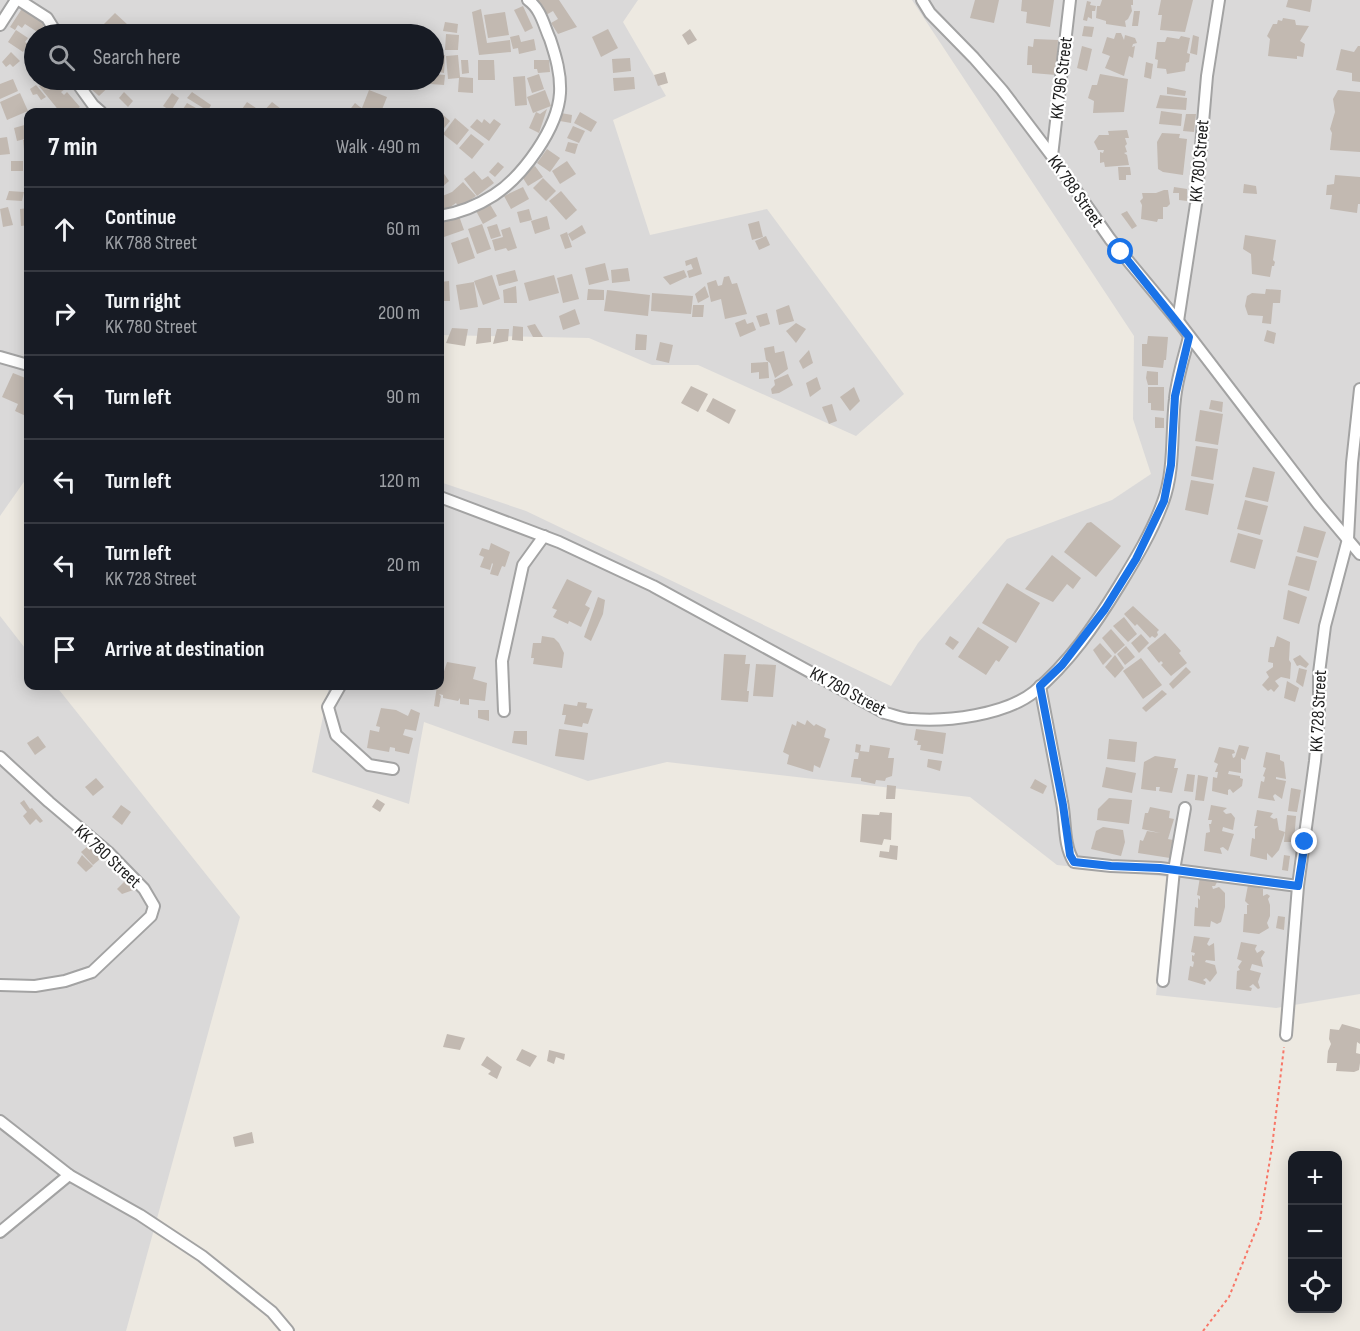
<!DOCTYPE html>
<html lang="en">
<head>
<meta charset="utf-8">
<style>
	:root { --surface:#171b24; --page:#242831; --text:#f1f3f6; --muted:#9ea1a6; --line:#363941 }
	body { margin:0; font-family:"Sofia Sans Condensed",sans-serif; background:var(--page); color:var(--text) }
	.controls { position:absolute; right:18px; bottom:18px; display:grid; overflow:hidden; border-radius:12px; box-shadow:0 3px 15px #0003 }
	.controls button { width:54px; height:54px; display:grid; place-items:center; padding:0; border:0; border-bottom:2px solid var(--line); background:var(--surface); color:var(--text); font:30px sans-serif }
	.stop { position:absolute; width:18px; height:18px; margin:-14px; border:4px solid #1a73e8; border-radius:50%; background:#fff }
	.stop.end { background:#1a73e8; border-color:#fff; box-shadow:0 2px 6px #0008 }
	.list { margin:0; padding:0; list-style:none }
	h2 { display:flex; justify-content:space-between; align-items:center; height:78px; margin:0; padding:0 24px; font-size:26px }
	h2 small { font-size:20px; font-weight:400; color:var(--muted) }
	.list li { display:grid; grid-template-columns:39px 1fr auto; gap:18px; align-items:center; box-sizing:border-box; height:84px; padding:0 24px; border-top:2px solid var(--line) }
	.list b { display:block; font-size:22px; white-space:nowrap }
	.list p { margin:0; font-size:20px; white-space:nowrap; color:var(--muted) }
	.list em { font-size:20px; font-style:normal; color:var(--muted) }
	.icon { flex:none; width:33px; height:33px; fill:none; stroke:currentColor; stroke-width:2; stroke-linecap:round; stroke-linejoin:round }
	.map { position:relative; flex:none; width:1360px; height:1331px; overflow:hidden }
	.search { position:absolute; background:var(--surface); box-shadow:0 3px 15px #0003; left:24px; top:24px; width:420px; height:66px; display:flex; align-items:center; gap:15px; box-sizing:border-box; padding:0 21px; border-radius:33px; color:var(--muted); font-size:22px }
	.panel { position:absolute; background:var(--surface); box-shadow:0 3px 15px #0003; left:24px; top:108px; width:420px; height:582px; border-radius:12px }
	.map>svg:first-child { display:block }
</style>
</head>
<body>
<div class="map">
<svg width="1360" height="1331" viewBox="0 0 1360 1331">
	<rect width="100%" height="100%" fill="#ede9e1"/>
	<g fill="#dad9d9" fill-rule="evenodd">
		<path d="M0,0H638L623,22L666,96L613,120L650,235L767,209L904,394L856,436L698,365H652L589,338L440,335V112H28V476L0,516ZM34,34H434V80H34Z"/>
		<path d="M912,0H1360V994L1276,1008L1156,995L1169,877L1057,865L970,797L667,762L588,781L424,722L409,804L312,772L329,686H440V482L526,511L891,686L918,643L1007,539L1112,500L1151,474L1133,419L1134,336Z"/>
		<path d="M0,616L28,652V686H56L240,917L126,1331H0Z"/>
	</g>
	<g fill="#c2b9b1">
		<path d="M536,0H559L577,27L558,34L551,23L558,19L553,11L546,15Z"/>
		<path d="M975,0H999L994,23L970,18Z"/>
		<path d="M1022,0H1054L1050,27L1026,23L1027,12L1021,11Z"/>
		<path d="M1102,0H1133V5H1131L1132,11L1128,19L1125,21L1126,27L1106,24V21L1096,18L1097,6H1100Z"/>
		<path d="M1161,0H1193L1185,32L1160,30L1162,15H1158Z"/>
		<path d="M1288,0H1312L1310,12L1286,7Z"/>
		<path d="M1087,1L1091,2L1090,5L1096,6L1095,11H1092V19L1088,17L1087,21L1083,20Z"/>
		<path d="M523,6L533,28L525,32L514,10Z"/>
		<path d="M23,7L46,22L39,33L25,24L22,28L18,25L15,30L10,27Z"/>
		<path d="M481,9L487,43L510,40L511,52L479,55L472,12Z"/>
		<path d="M1134,11H1140L1138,26H1132Z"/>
		<path d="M505,12L509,35L488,38L484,15Z"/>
		<path d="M115,13L128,25L119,34H106L100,28Z"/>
		<path d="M1283,18L1295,20L1296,25L1309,26L1300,41L1305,44L1303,57L1297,56V59L1268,56L1270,39L1267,36L1273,24H1277L1278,20L1282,21Z"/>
		<path d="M445,22L458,24L457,33L443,31Z"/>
		<path d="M1084,26L1094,27L1092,37L1082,36Z"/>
		<path d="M608,29L618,48L601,57L592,37Z"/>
		<path d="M690,29L697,40L688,45L682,35Z"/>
		<path d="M16,30L28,38L25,42L28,44L23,52L8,42Z"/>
		<path d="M1116,33H1121L1124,40L1125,35L1135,38L1137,43L1133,44L1132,47L1135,46L1133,58L1129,56L1124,76L1105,68L1110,56L1102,53L1107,37L1114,39Z"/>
		<path d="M446,34L459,35L458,50H445Z"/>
		<path d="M519,35L521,42L534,39L536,50L519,54L518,48L513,49L510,37Z"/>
		<path d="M1193,35L1199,37L1197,55L1190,53Z"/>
		<path d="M1181,36L1190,38L1187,53L1190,54L1189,62L1186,63L1185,71L1167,74L1166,69L1157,68L1158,60L1155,59L1157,42H1165L1167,37L1179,39Z"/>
		<path d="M1034,39L1058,40L1056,75L1032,73V65H1027L1028,46L1033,47Z"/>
		<path d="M1082,46L1092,49L1087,71L1077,68Z"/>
		<path d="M1358,46H1360V82L1352,81V73L1336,70L1341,49L1354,52Z"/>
		<path d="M11,52L20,61L13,67L10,64L6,67L2,62Z"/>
		<path d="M434,53L445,55L444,73L434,71Z"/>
		<path d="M458,55L460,77L473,78V93L458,92L459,78L448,79L446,56Z"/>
		<path d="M630,58L631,71L613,73L612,59Z"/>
		<path d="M461,60H468L469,73L462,74Z"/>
		<path d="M478,60H494L495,80H478Z"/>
		<path d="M534,60H549L550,72L538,73L537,69H534Z"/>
		<path d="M1146,62L1153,64L1151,79L1144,77Z"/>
		<path d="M665,72L668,83L658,86L654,75Z"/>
		<path d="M434,74L445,75L444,85L430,84V80H434Z"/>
		<path d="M539,74L544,89L532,93L527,78Z"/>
		<path d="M1100,74L1128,79L1124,112L1093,113L1094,101L1088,98L1092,85H1097Z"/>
		<path d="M525,76L527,105L515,106L513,77Z"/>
		<path d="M634,77L635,89L614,91L613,78Z"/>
		<path d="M13,79L18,91L0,99V84Z"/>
		<path d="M46,80H63L69,86L61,92L64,95L67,92L80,107L73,112H60L39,86Z"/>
		<path d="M99,80H116L99,96L90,88Z"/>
		<path d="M36,85L46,97L41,100L37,94L33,95L30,89Z"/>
		<path d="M1167,87L1186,91L1185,96L1167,94Z"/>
		<path d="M369,90L387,97L381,112H373L362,108Z"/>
		<path d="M545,90L551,106L533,113L527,97Z"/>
		<path d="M1338,90L1360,92V152L1330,150L1332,133L1330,129L1335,112L1333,99Z"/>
		<path d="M124,92L133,101L128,107L119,98Z"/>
		<path d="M192,92L211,105L208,111L187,98Z"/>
		<path d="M20,93L28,111L7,120L0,102Z"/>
		<path d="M172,93L179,98L171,111L163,106Z"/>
		<path d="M1160,95L1187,98L1186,110L1156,108Z"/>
		<path d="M247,102L259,110L257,112H240Z"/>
		<path d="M272,102L285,112H263Z"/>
		<path d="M187,103L203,112H181Z"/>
		<path d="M355,103L360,107L369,112H348Z"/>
		<path d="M547,109L539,133L529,128L536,112L540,114Z"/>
		<path d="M1161,111L1182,114L1181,126L1159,124Z"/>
		<path d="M580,112L597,122L591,132L574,123Z"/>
		<path d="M441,113L450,121L441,132L440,131Z"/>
		<path d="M561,113L572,115L571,123L560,121Z"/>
		<path d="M1186,114H1196L1194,132L1183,131Z"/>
		<path d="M455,118L469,130L457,145L443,134Z"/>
		<path d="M477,119L482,123L484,119L490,124L494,119L501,124L489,141L470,127Z"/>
		<path d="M28,124V138L17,141L14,128Z"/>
		<path d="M573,126L585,131L579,143L567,138Z"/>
		<path d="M1127,130L1129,138H1125L1127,144L1125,146L1127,152L1124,153L1127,155L1129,165L1105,167L1104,162L1100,163V152L1103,153L1104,150H1098L1094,142L1099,135H1109L1108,131Z"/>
		<path d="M1162,133L1180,134L1179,138L1187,139L1183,175L1163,172L1158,169L1157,142Z"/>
		<path d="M471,134L484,144L472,159L459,148Z"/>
		<path d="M7,137L10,154L0,155V138Z"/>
		<path d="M23,140H28V160H25Z"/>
		<path d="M568,142L578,144L575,154L565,151Z"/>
		<path d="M547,149L560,158L550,172L537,163Z"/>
		<rect x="11" y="161" width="12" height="10"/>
		<path d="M567,161L576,174L560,184L552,171Z"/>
		<path d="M498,162L504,167L495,177L489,172Z"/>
		<path d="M535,166L543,177L528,186L521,175Z"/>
		<path d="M1118,167H1130L1131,175H1126V180H1119Z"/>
		<path d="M440,168L449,181L440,189Z"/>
		<path d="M474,171L482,180L488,176L494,183L477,196L464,179Z"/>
		<path d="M1335,175L1360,177V204H1358L1357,213L1330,209L1332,195H1326L1327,185L1334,184Z"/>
		<path d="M543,178L556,191L546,201L533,188Z"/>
		<path d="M463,182L476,196L459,208L456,203L445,211L444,208L440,210V197L452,192Z"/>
		<path d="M1244,184L1256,186L1257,194L1243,193Z"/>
		<path d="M523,187L529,199L511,209L504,196Z"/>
		<path d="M1174,187L1187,189V201L1179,200V193H1173Z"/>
		<path d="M1164,190H1168L1170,204L1167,207H1163V219H1158L1157,222L1141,219L1142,205L1140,201L1143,198L1142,193H1156Z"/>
		<path d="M9,191L24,192L22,201L6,200Z"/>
		<path d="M561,191L577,210L566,220L549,201Z"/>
		<path d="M488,201L497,216L483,224L475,209Z"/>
		<path d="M8,207L13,225L3,227L0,209Z"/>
		<path d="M28,208V225L21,226L20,209Z"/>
		<path d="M529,209L532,220L520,223L517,212Z"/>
		<path d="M1127,211L1137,226L1132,229L1121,214Z"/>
		<path d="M459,216L464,230L444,237L440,223Z"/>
		<path d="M547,216L550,229L535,234L531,221Z"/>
		<path d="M759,221L763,237L752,240L748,224Z"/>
		<path d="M482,224L491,249L477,254L468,229Z"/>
		<path d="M497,224L501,236L491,239L487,227Z"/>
		<path d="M582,225L586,233L572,241L568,234Z"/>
		<path d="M510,227L517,248L508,251L506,248L495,251L492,240L503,237L501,230Z"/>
		<path d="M567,232L572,247L565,249L560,235Z"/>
		<path d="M1245,235L1276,240L1273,260L1275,262L1274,266H1272L1270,277L1252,274L1251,254L1243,249Z"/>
		<path d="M766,236L770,245L759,250L755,241Z"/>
		<path d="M468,237L475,258L458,264L451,243Z"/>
		<path d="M697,257L702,274L689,278L687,271L693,269L691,264L686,266L685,261Z"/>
		<path d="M605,263L609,280L589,285L585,268Z"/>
		<path d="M628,268L630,281L612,283L611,270Z"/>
		<path d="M515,270L518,281L499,286L496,275Z"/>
		<path d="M684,270L687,277L670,285L663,277Z"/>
		<path d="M572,274L579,299L563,303L557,278Z"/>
		<path d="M492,275L500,299L483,305L474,281Z"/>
		<path d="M554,275L559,293L529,301L524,283Z"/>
		<path d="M729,276L732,284L737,283L747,314L725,319L721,299L711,302L707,283L716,280L718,286L722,285L724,277Z"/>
		<path d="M449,281L450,301H440V282Z"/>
		<path d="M474,282L478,307L460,310L456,285Z"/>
		<path d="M516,286L517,303H504L503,290Z"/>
		<path d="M705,286L709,297L698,303L695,294Z"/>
		<path d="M588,289L604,290V300H587Z"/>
		<path d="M1266,289L1281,290L1280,303H1273L1271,324L1262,323L1263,316L1248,315L1245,306L1247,296L1252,293L1265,294Z"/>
		<path d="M607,290L650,295L648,316L604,311Z"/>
		<path d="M652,293L693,296L691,314L651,311Z"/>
		<path d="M693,305H704L703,317H692Z"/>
		<path d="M789,305L794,321L779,325L776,310Z"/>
		<path d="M575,309L580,324L563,330L559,316Z"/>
		<path d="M767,313L770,324L760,327L756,316Z"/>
		<path d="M745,319L747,324L753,322L756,330L740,337L735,323Z"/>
		<path d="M796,323L806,329L796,343L786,331Z"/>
		<path d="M535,324L543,337H533L527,326Z"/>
		<path d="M513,326L523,327V341L512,340Z"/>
		<path d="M452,328L468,329L465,346L446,343Z"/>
		<path d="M478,328H491V342L476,344Z"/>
		<path d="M497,329H509L508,341L493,344Z"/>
		<path d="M1267,330L1276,333L1274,344L1264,341Z"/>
		<path d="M636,334L647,335L646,350H635Z"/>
		<path d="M1148,336L1168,337L1166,360H1164L1163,368L1142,366V344H1147Z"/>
		<path d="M660,342L673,345L669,363L656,360Z"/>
		<path d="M774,346L775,353L784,351L788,369L775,378L770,363L766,360L764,348Z"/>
		<path d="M809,350L813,363L803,369L799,361Z"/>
		<path d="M768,362L769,378L759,379V372L751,373V363Z"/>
		<path d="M1147,371L1158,372V385H1148L1146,378Z"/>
		<path d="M13,373L28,379V417L15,411L18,404L2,397Z"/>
		<path d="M788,374L793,385L779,393L772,394L771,389L775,385L774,380Z"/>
		<path d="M817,377L821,389L810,397L806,383Z"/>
		<path d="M691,386L708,394L698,412L681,403Z"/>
		<path d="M854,387L860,401L850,411L840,397Z"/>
		<path d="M1148,387H1164V411L1151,410V403H1148Z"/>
		<path d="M713,398L736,410L729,424L706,411Z"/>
		<path d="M1211,400L1223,402L1222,412L1209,409Z"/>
		<path d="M832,404L837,421L829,424L822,407Z"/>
		<path d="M1200,410L1223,414L1218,445L1195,441Z"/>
		<path d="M1155,417L1164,418V428H1155Z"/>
		<path d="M1196,446L1218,449L1213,480L1191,476Z"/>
		<path d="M1253,467L1275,472L1268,502L1245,497Z"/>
		<path d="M1191,480L1214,484L1208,515L1185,510Z"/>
		<path d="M1245,500L1268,506L1260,535L1237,529Z"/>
		<path d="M1091,522L1121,546L1096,577L1064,552L1087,523Z"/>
		<path d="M1304,526L1326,532L1318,558L1297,552Z"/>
		<path d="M1238,533L1263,540L1255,569L1230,562Z"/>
		<path d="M491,543L510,552L505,567L502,566L498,576L490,574L493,564L492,563L490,570L480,567L484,557L479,555L482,548L489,550Z"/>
		<path d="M1052,555L1081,578L1073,589L1067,584L1053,602L1025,589Z"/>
		<path d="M1296,556L1317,561L1309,591L1288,585Z"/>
		<path d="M567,579L592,591L585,605L590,608L581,627L569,621L568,624L553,617L557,610L552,608Z"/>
		<path d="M1007,583L1040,603L1016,643L982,623Z"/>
		<path d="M1288,590L1307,597L1299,624L1283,619Z"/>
		<path d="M598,597L605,600L603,614L591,641L584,637Z"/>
		<path d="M1133,606L1159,630L1157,632L1158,635L1155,638L1152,636L1150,638L1137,624L1135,626L1124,614Z"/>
		<path d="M1124,617L1137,634L1128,642L1113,626Z"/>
		<path d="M978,627L1009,647L999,662L996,660L986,675L958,657Z"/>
		<path d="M1111,629L1125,645L1115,654L1102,638Z"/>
		<path d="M1165,633L1181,651L1179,653L1187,663L1171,676L1161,665L1163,663L1161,661L1159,663L1147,648Z"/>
		<path d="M1141,634L1149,643L1139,653L1131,643Z"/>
		<path d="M542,636L554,638L559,643L564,653L562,668L533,664L534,658H531L533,643H541Z"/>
		<path d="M950,636L959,642L953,650L945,644Z"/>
		<path d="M1277,636L1290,642L1289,660L1291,663L1290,679L1281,677L1275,681L1279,686L1274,692L1271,689L1268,691L1262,685L1269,677L1266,672L1273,667V663L1268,662L1270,647H1274Z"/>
		<path d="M1100,643L1112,656L1103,665L1093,650Z"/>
		<path d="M1126,646L1135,657L1125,665L1117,654Z"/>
		<path d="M724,654L746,655L745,664H750L747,691H749L748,702L721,700Z"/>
		<path d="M1115,655L1124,668L1115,678L1105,667Z"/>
		<path d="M1300,655L1309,664L1306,668L1300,665L1297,666L1293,659Z"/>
		<path d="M1141,658L1162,685L1143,699L1123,671Z"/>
		<path d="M447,662L476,667L473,679L487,683L485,701L469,699V705L460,704V698L458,701L443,698V695L439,694L441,696L439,707L434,706L437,686L440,684Z"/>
		<path d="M756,664L776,665L773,697L753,696Z"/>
		<path d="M1186,667L1191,672L1173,689L1169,684Z"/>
		<path d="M1299,668L1307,670L1303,687L1296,682Z"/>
		<path d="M1287,681L1299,688L1295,702L1284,698Z"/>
		<path d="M1162,690L1167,694L1146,712L1142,708Z"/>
		<path d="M578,702L587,703L586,708L593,709L588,724L583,723L582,727L564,724L566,715H562L564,704L577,706Z"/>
		<path d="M381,708L396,710L408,716L411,709L420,713L416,731L405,729L403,735L413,738L409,754L395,751V748L390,747L389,752L367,748L370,730L379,732L380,727L376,726Z"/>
		<path d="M478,710H489V721L478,718Z"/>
		<path d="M807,720L814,726L816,724L826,729L824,737L830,739L820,768L814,765L813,772L787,764L789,755L783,752L792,724L796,726L797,721L805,725Z"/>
		<path d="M559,729L588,733L584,760L555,756Z"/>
		<path d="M916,729L946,733L943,754L920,750L921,745H917L918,741L914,740Z"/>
		<path d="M514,731H527V745L512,743Z"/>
		<path d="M38,736L46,747L35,755L27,743Z"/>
		<path d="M1109,739L1137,742L1135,762L1107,759Z"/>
		<path d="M856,744L861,745L860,751L869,752L870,745L890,748L888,758H894L892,776L886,778L885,781L876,780L875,784L861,781V778L851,777L854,759H858L859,753L855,752Z"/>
		<path d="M1239,745L1249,747L1245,760L1241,758V773L1229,771L1228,774L1240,776V778L1243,779L1242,786L1233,793L1230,789L1228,790V795L1212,791L1213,777L1217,778L1218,772H1215L1218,764L1214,762L1219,747L1234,750L1235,753L1232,754L1233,758L1235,757Z"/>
		<path d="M1266,752L1280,755V760L1284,762L1286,779L1276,777V779L1286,781L1282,799L1275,794L1273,796L1275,801L1258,798L1261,781L1264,782L1265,777L1263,776L1266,768L1263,767Z"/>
		<path d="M1155,756L1176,759L1174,768H1178L1172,793L1159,791L1160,787H1156V791L1141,789L1144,762Z"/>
		<path d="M928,759L942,761L940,771L927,767Z"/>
		<path d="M1106,767L1136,773L1132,793L1102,787Z"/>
		<path d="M1187,774L1195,775L1193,792L1184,791Z"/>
		<path d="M1198,775L1208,777L1204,801L1195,800Z"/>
		<path d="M96,778L104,787L93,796L85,787Z"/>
		<path d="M1035,779L1047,786L1043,794L1030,788Z"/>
		<path d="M887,785L896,786L895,799H886Z"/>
		<path d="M1291,788L1301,790L1297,812L1288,811Z"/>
		<path d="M1109,798L1132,800L1129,824L1097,820L1098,809Z"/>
		<path d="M377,799L385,804L380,812L372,807Z"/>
		<path d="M24,800L30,809L32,808L43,821L40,823L36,819L30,825L23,816L27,812L20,803Z"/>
		<path d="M121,805L131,812L122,825L112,817Z"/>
		<path d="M1211,805L1227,808L1223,811L1226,814L1231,813L1235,818L1233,830L1223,827L1222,831L1234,834L1228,851L1223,847L1220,848L1222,854L1204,851L1206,833L1210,832L1209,824H1211L1212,820H1208Z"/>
		<path d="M1150,807L1170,811L1169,818L1174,819L1168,839L1173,840L1170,858L1138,853L1140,840L1143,841L1147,831L1160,833L1142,829L1145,813H1148Z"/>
		<path d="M1257,810L1273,813L1270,817L1274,819L1277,818L1279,830L1285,832L1279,850L1272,858L1267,853V860L1250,856L1252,838L1255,839V829L1258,826H1254Z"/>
		<path d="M880,812L892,813L891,840L884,839L882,845L860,842L862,814L879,815Z"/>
		<path d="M1287,815L1296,816L1294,842H1284Z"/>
		<path d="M1103,827L1123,830L1125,842L1121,856L1091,849L1096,831Z"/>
		<path d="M890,845L898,846L897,860L879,857L880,851L889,852Z"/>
		<path d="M88,846L100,859L93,865L81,852Z"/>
		<path d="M82,855L93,866L86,872L77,863Z"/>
		<path d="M1284,855L1290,856L1288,871L1282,870Z"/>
		<path d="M1200,877L1217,882L1215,886H1212L1213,889L1219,887L1225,893V907L1221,922L1217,924L1211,921L1210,927L1194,926L1195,907L1198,908V898L1200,900V896L1197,895Z"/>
		<path d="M127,879L136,889L122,894L117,889Z"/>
		<path d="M1248,885L1263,889V896L1267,894L1270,896L1268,899L1270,905V916L1267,923L1269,928L1259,934L1243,932L1244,914H1247V905H1249L1245,901Z"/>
		<path d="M1278,916L1285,917L1284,930L1276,928Z"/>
		<path d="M1194,936L1210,938L1207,944L1209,946L1214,943L1215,961L1206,960L1205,962L1215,965L1217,973L1210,982L1206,978L1203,980L1206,982L1205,985L1188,980L1190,966L1193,967L1194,962L1192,961V955L1194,956L1195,953L1191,952Z"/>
		<path d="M1241,942L1257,945L1255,949L1257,953L1262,950L1265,952L1261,958L1263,967L1252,964L1250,970L1261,973L1258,982L1260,988L1258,989L1253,984L1249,987L1252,988L1251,991L1236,989L1237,971L1240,970L1238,967L1242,961L1237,959Z"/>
		<path d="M1342,1024L1360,1029V1044L1357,1042L1356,1053L1360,1054V1063L1359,1070L1354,1072L1336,1071L1337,1063H1327L1328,1051L1331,1044L1329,1039L1330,1029L1339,1030Z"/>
		<path d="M447,1034L465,1038L460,1050L443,1047Z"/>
		<path d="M522,1049L537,1056L530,1067L516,1060Z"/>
		<path d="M549,1050L565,1054L564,1060L556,1057L554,1064L547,1061Z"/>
		<path d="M487,1056L502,1067L497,1079L488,1074L491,1071L481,1065Z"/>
		<path d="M252,1132L254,1143L235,1147L233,1137Z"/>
	</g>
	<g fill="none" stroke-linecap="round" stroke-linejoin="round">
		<defs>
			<g id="street">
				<path d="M19,0L47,18L57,34"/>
				<path d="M922,0L930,13L974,58L1002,90L1052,156L1110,239L1178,321L1318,504L1360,554"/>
				<path d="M0,25L16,0"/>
				<path d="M75,80L93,105L101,112"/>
				<path d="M1052,156L1070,0"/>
				<path d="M440,216C459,213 477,206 494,195C523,176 558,128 560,93C561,74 556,57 550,39C544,26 541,9 528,0"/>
				<path d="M1178,321L1196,204L1207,76L1219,0"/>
				<path d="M0,357L28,365"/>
				<path d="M440,497L559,542L653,586L885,713C894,715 903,719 912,719C947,722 1005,715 1034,692C1069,663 1095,625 1119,586C1135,560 1152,532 1163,502C1175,470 1171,432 1175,399C1177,378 1184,357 1189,337"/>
				<path d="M340,686L328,707L336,735L369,765L393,769"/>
				<path d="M1040,686C1047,724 1055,763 1062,802C1066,821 1063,845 1074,862L1111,866L1160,868L1298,886"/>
				<path d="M504,711L502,661L523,565L544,536"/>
				<path d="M0,757L49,802L108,852L144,889L154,906L151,916L92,972L65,981L35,986L0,985"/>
				<path d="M1163,981L1174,870L1185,808"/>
				<path d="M1286,1035L1298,886L1315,761L1319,718V673L1325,626L1348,539L1352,463L1360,389"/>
				<path d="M0,1121L69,1175L140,1215L202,1256L272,1312L288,1331"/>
				<path d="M0,1232L69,1175"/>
			</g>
		</defs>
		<use href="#street" stroke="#a3a3a3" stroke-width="14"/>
		<path stroke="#f87768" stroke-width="2" stroke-dasharray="3 3" stroke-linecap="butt" d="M1203,1331L1229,1297L1260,1220L1272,1147L1284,1047"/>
		<use href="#street" stroke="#fff" stroke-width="10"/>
	</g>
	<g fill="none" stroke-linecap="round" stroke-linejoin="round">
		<path stroke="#1a73e8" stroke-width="8" d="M1121,252L1189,337L1175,396L1171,465L1164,501L1136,559L1105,609L1062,665L1040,686L1063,805L1070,855L1074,862L1111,866L1160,868L1298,886L1305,842"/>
	</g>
	<g text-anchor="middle" stroke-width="4.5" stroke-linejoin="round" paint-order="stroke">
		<g font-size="18" fill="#1c1c1c" stroke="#fff">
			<text transform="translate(1061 78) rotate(-83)" y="6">KK 796 Street</text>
			<text transform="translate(1199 161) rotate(-85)" y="6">KK 780 Street</text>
			<text transform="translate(1076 191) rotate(55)" y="6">KK 788 Street</text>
			<text transform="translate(848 691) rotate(28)" y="6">KK 780 Street</text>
			<text transform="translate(1318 711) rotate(-87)" y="6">KK 728 Street</text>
			<text transform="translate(108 856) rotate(43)" y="6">KK 780 Street</text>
		</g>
	</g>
</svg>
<div class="controls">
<button>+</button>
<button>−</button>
<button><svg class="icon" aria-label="locate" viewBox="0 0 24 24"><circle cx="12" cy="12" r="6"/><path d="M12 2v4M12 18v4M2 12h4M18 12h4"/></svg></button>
</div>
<div class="stop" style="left:1121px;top:252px"></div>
<div class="stop end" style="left:1305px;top:842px"></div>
<div class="search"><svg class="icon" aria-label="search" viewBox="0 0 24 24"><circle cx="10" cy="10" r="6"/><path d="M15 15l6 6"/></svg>Search here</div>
<section class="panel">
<h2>7 min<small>Walk · 490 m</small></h2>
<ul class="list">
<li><svg class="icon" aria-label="ahead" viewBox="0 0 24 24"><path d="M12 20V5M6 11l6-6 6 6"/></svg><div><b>Continue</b><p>KK 788 Street</p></div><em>60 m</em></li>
<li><svg class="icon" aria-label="right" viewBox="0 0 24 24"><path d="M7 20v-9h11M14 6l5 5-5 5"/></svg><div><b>Turn right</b><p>KK 780 Street</p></div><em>200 m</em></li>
<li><svg class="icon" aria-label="left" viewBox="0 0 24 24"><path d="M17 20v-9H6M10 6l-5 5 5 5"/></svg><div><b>Turn left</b></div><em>90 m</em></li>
<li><svg class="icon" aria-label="left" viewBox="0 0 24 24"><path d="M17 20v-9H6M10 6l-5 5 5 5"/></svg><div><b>Turn left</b></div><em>120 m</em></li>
<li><svg class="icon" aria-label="left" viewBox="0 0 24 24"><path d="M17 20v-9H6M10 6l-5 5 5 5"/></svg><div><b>Turn left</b><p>KK 728 Street</p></div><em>20 m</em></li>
<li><svg class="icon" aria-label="arrive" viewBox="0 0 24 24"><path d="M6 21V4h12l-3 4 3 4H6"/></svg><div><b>Arrive at destination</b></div></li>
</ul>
</section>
</div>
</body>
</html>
